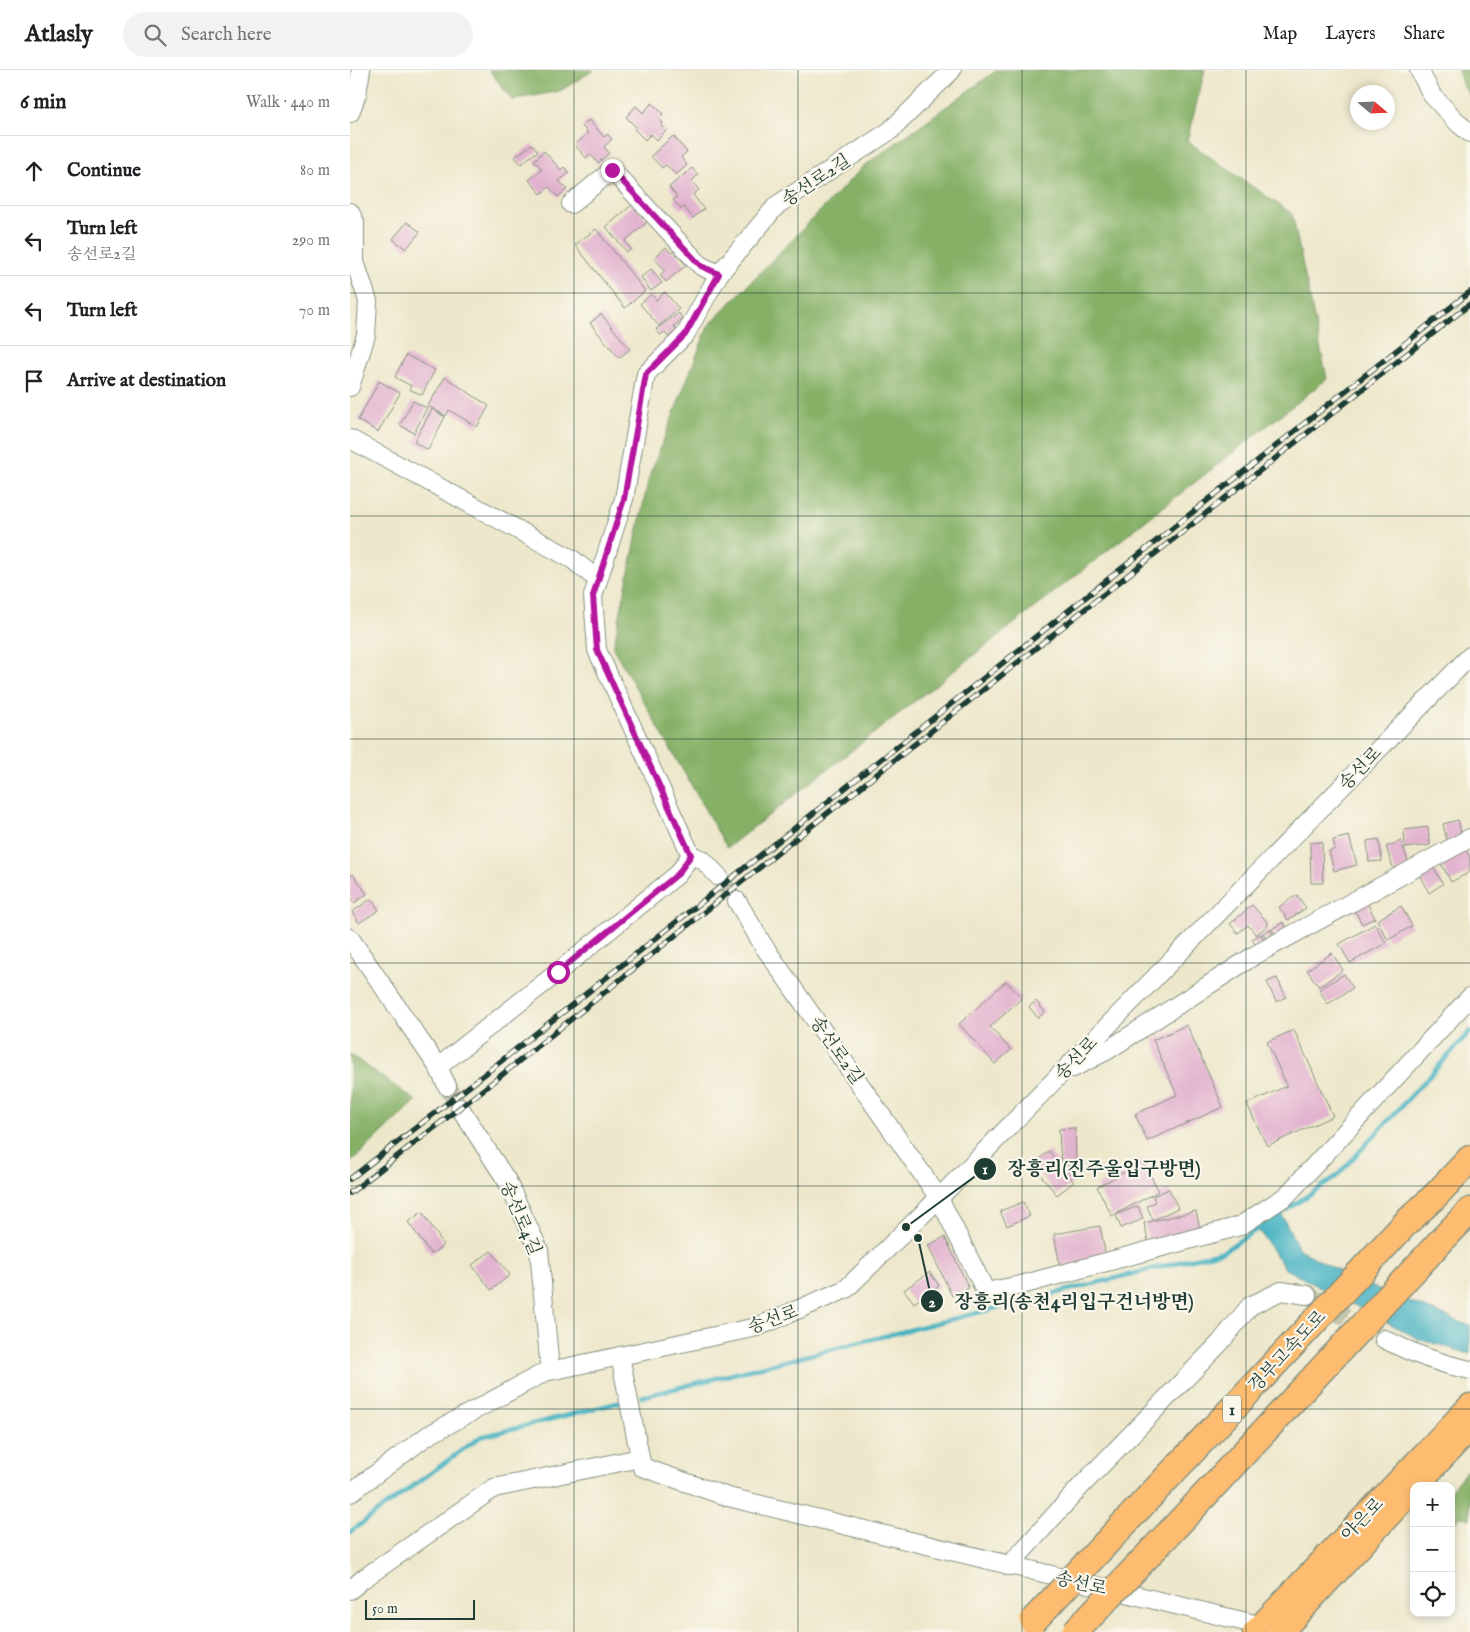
<!DOCTYPE html>
<html lang="en">
<head>
<meta charset="utf-8">
<style>
	:root { --surface:#fff; --page:#f2f2f2; --text:#202124; --muted:#757577; --line:#e0e0e0 }
	body { margin:0; font-family:"IM FELL English","Noto Serif KR",serif; background:var(--page); color:var(--text) }
	.controls { position:absolute; right:15px; bottom:15px; display:grid; overflow:hidden; border-radius:10px; box-shadow:0 2px 8px #0003 }
	.controls button { width:45px; height:45px; display:grid; place-items:center; padding:0; border:0; border-bottom:1px solid var(--line); background:var(--surface); color:var(--text); font:25px sans-serif }
	.compass { position:absolute; left:1000px; top:15px; width:45px; height:45px; border-radius:50%; background:var(--surface); box-shadow:0 2px 8px #0003; rotate:109deg }
	.scale { position:absolute; left:15px; bottom:12px; width:110px; box-sizing:border-box; padding-left:5px; border:2px solid #1f3d34; border-top:0; font-size:14px; line-height:18px; white-space:nowrap; color:#1f3d34; -webkit-text-stroke:4px #fbf7ec; paint-order:stroke }
	.stop { position:absolute; width:15px; height:15px; margin:-11px; border:4px solid #b5179e; border-radius:50%; background:#fff }
	.stop.end { background:#b5179e; border-color:#fff; box-shadow:0 1px 5px #0008 }
	.list { margin:0; padding:0; list-style:none }
	h2 { display:flex; justify-content:space-between; align-items:center; height:65px; margin:0; padding:0 20px; font-size:21px }
	h2 small { font-size:16px; font-weight:400; color:var(--muted) }
	.list li { display:grid; grid-template-columns:32px 1fr auto; gap:15px; align-items:center; box-sizing:border-box; height:70px; padding:0 20px; border-top:1px solid var(--line) }
	.list b { display:block; font-size:19px; white-space:nowrap }
	.list p { margin:0; font-size:16px; white-space:nowrap; color:var(--muted) }
	.list em { font-size:16px; font-style:normal; color:var(--muted) }
	.icon { flex:none; width:28px; height:28px; fill:none; stroke:currentColor; stroke-width:2; stroke-linecap:round; stroke-linejoin:round }
	.map { position:relative; flex:none; width:1120px; height:1562px; overflow:hidden }
	header { display:flex; align-items:center; gap:30px; box-sizing:border-box; height:70px; padding:0 25px; background:var(--surface); border-bottom:1px solid var(--line) }
	header strong { font-size:24px }
	nav { display:flex; gap:28px; margin-inline-start:auto; font-size:18px }
	.search { width:350px; height:45px; background:var(--page); display:flex; align-items:center; gap:12px; box-sizing:border-box; padding:0 18px; border-radius:28px; color:var(--muted); font-size:19px }
	main { display:flex }
	aside { flex:1; background:var(--surface) }
	.map>svg:first-child { display:block }
</style>
</head>
<body>
<header>
<strong>Atlasly</strong>
<div class="search"><svg class="icon" aria-label="search" viewBox="0 0 24 24"><circle cx="10" cy="10" r="6"/><path d="M15 15l6 6"/></svg>Search here</div>
<nav><a>Map</a><a>Layers</a><a>Share</a></nav>
</header>
<main>
<aside>
<h2>6 min<small>Walk · 440 m</small></h2>
<ul class="list">
<li><svg class="icon" aria-label="ahead" viewBox="0 0 24 24"><path d="M12 20V5M6 11l6-6 6 6"/></svg><div><b>Continue</b></div><em>80 m</em></li>
<li><svg class="icon" aria-label="left" viewBox="0 0 24 24"><path d="M17 20v-9H6M10 6l-5 5 5 5"/></svg><div><b>Turn left</b><p>송선로2길</p></div><em>290 m</em></li>
<li><svg class="icon" aria-label="left" viewBox="0 0 24 24"><path d="M17 20v-9H6M10 6l-5 5 5 5"/></svg><div><b>Turn left</b></div><em>70 m</em></li>
<li><svg class="icon" aria-label="arrive" viewBox="0 0 24 24"><path d="M6 21V4h12l-3 4 3 4H6"/></svg><div><b>Arrive at destination</b></div></li>
</ul>
</aside>
<div class="map">
<svg width="1120" height="1562" viewBox="0 0 1120 1562">
	<rect width="100%" height="100%" fill="#fbf7ec"/>
	<filter id="ink" filterUnits="userSpaceOnUse"><feTurbulence type="fractalNoise" baseFrequency=".02" numOctaves="2"/><feDisplacementMap in="SourceGraphic" scale="10" xChannelSelector="R" yChannelSelector="G"/><feConvolveMatrix kernelMatrix="1 2 1 2 8 2 1 2 1" color-interpolation-filters="sRGB"/></filter>
	<filter id="wash" filterUnits="userSpaceOnUse"><feTurbulence type="fractalNoise" baseFrequency=".0096" numOctaves="4" result="noise"/><feDisplacementMap in="SourceGraphic" scale="20" xChannelSelector="R" yChannelSelector="G"/><feGaussianBlur stdDeviation="1.12" result="paint"/><feColorMatrix in="noise" values="0 0 0 0 0 0 0 0 0 0 0 0 0 0 0 0 0 1.4 0 .05"/><feComposite in="paint" operator="in"/></filter>
	<g filter="url(#wash)">
		<rect width="100%" height="100%" fill="#ede7cb"/>
		<g fill="#85b066" stroke="#52764d">
			<path d="M139,0H244L210,21L162,30Z"/>
			<path d="M647,0H855L837,71L942,144L977,309L377,778L263,578L299,407L358,256L514,96Z"/>
			<path d="M1108,0H1120V25L1112,14Z"/>
			<path d="M0,984L66,1031L0,1093Z"/>
			<path d="M1120,1397V1449L1111,1446L1101,1455V1419Z"/>
		</g>
		<path fill="#45b2c2" stroke="#32787b" d="M931,1143L949,1179L1004,1209L1120,1256V1284L1069,1269L935,1199L907,1158Z"/>
		<g fill="none" stroke-linecap="round" stroke-linejoin="round">
			<g stroke="#45b2c2" stroke-width="4.5">
				<path d="M291,1327L874,1181L986,1107L1120,962"/>
				<path d="M0,1462L130,1367L275,1331"/>
			</g>
		</g>
		<g id="blocks">
			<g fill="#e2b3cf">
				<path d="M302,33L313,44L308,49L313,53L311,56L316,61L307,70L301,64L295,70L284,59L286,57L276,47L286,36L293,43Z"/>
				<path d="M239,50L254,67L257,64L262,69L254,77L259,83L248,93L240,84L236,88L225,75L238,63L232,56Z"/>
				<path d="M323,66L337,82L331,87L337,95L326,105L316,95L312,98L301,86Z"/>
				<path d="M182,74L188,81L171,94L165,87Z"/>
				<path d="M194,81L211,100L214,97L219,103L209,111L217,119L208,127L199,117L191,124L179,110L192,99L184,91Z"/>
				<path d="M342,98L348,105L342,111L349,120L343,125L354,139L343,148L334,137L331,139L323,130L327,127L319,117Z"/>
				<path d="M283,134L298,151L275,171L281,179L277,182L256,157Z"/>
				<path d="M57,152L70,162L56,179L43,169Z"/>
				<path d="M246,159L295,221L275,238L225,175Z"/>
				<path d="M316,177L321,183L324,181L336,195L316,212L310,205L315,200L304,188Z"/>
				<path d="M301,199L312,213L301,221L291,207Z"/>
				<path d="M315,222L329,239L309,256L290,234L301,224L306,230Z"/>
				<path d="M329,243L333,249L324,256L327,261L318,267L315,262L310,265L306,259Z"/>
				<path d="M251,244L280,279L269,288L240,253Z"/>
				<path d="M56,285L85,300L72,325L59,319L61,316L45,307Z"/>
				<path d="M95,307L139,336L127,357L99,340L96,346L78,336Z"/>
				<path d="M29,311L50,323L28,362L8,350Z"/>
				<path d="M63,331L77,338L64,363L50,355Z"/>
				<path d="M82,339L95,347L78,380L64,372Z"/>
				<path d="M1108,750L1112,767L1097,771L1093,754Z"/>
				<path d="M1078,757L1080,775L1055,778L1054,760Z"/>
				<path d="M999,766L1007,795L984,801L979,781L985,779L983,770Z"/>
				<path d="M1029,769L1032,791L1019,792L1017,771Z"/>
				<path d="M1051,771L1060,797L1045,803L1036,777Z"/>
				<path d="M972,772L973,813H961L960,773Z"/>
				<path d="M1116,780L1120,787V802L1101,812L1091,793Z"/>
				<path d="M1082,795L1093,814L1079,823L1068,803Z"/>
				<path d="M3,804L17,824L4,833L0,827V806Z"/>
				<path d="M947,825L956,838L938,850L929,837Z"/>
				<path d="M21,829L29,840L9,853L2,842Z"/>
				<path d="M1017,833L1025,848L1012,854L1004,839Z"/>
				<path d="M902,835L919,854L906,865L898,855L888,863L880,854Z"/>
				<path d="M1051,836L1062,856L1038,870L1027,850Z"/>
				<path d="M933,852L937,858L926,866L922,859Z"/>
				<path d="M1025,854L1036,873L1000,893L989,874Z"/>
				<path d="M920,859L924,867L917,871L913,863Z"/>
				<path d="M911,864L914,871L906,876L902,869Z"/>
				<path d="M982,883L993,900L969,917L957,900Z"/>
				<path d="M994,904L1003,918L978,934L969,920Z"/>
				<path d="M927,908L936,927L926,932L917,912Z"/>
				<path d="M656,911L672,928L640,957L661,980L645,994L609,954Z"/>
				<path d="M686,931L695,942L688,948L679,937Z"/>
				<path d="M837,955L873,1037L797,1071L785,1044L827,1025L803,970Z"/>
				<path d="M944,960L983,1046L917,1076L897,1034L937,1016L917,972Z"/>
				<path d="M725,1058L726,1095L711,1096L709,1059Z"/>
				<path d="M699,1081L724,1112L707,1125L682,1095Z"/>
				<path d="M793,1092L809,1121L762,1146L747,1117Z"/>
				<path d="M819,1119L828,1138L803,1150L797,1136L805,1132L803,1126Z"/>
				<path d="M673,1132L680,1146L657,1156L650,1141Z"/>
				<path d="M788,1136L793,1149L771,1158L766,1145Z"/>
				<path d="M846,1141L851,1164L799,1175L794,1153Z"/>
				<path d="M72,1142L94,1175L81,1184L58,1152Z"/>
				<path d="M750,1156L756,1187L710,1196L704,1164Z"/>
				<path d="M595,1167L619,1218L602,1226L578,1175Z"/>
				<path d="M141,1181L160,1205L141,1220L122,1195Z"/>
				<path d="M580,1202L589,1216L564,1233L554,1220Z"/>
			</g>
		</g>
	</g>
	<g filter="url(#ink)">
		<use href="#blocks" fill-opacity="0" stroke="#869280" stroke-width="1"/>
		<g fill="none" stroke-linecap="round" stroke-linejoin="round">
			<g stroke="#c4c5ad" stroke-width="18" stroke-dasharray="18 9" stroke-linecap="butt">
				<path d="M369,807L387,831"/>
				<path d="M97,1016L110,1038"/>
				<path d="M957,1225L1034,1269"/>
			</g>
			<defs>
				<g id="minor">
					<path d="M1069,0L1082,25L1109,54L1120,63"/>
					<path d="M0,43L7,24L11,0"/>
					<path d="M221,134L262,100L351,196L369,204"/>
					<path d="M0,142L5,152V192"/>
					<path d="M0,192H5L18,231L16,265L0,317"/>
					<path d="M0,369L222,489L248,510"/>
					<path d="M369,807L353,790L341,785L247,580L243,526L274,429L296,304L335,265L369,204L427,135L541,60L602,0"/>
					<path d="M387,831L413,875L589,1128L636,1222L671,1215L890,1156L936,1126L1120,927"/>
					<path d="M0,868L88,997L97,1016"/>
					<path d="M88,997L208,902L328,804L341,785"/>
					<path d="M723,998L758,980L905,885L1120,768"/>
					<path d="M110,1038L157,1111L189,1180L200,1300"/>
					<path d="M1034,1269C1061,1283 1090,1294 1120,1300"/>
					<path d="M270,1286L292,1397L378,1427L921,1558"/>
					<path d="M0,1423L77,1366L195,1302L407,1257L496,1219L589,1128L1120,586"/>
					<path d="M659,1496L730,1417L869,1274L900,1236L931,1221L957,1225"/>
					<path d="M0,1520L13,1509L144,1418L290,1388"/>
				</g>
				<g id="major">
					<path d="M1067,1416L1120,1359"/>
					<path d="M904,1562L1120,1335"/>
					<path d="M932,1562L1064,1419"/>
				</g>
				<g id="highway">
					<path d="M1056,1153L1084,1127L1120,1089"/>
					<path d="M1089,1173L1120,1141"/>
					<path d="M800,1426L964,1252"/>
					<path d="M841,1440L997,1272"/>
				</g>
			</defs>
			<use href="#minor" stroke="#869280" stroke-width="20"/>
			<use href="#major" stroke="#869280" stroke-width="25"/>
			<use href="#highway" stroke="#869280" stroke-width="29"/>
			<use href="#minor" stroke="#fff" stroke-width="18"/>
			<use href="#major" stroke="#febc70" stroke-width="22"/>
			<use href="#highway" stroke="#febc70" stroke-width="26"/>
			<defs>
				<g id="rail">
					<path d="M0,1109L126,1011L1120,222"/>
					<path d="M0,1123L143,1012L445,769L1120,234"/>
				</g>
			</defs>
			<use href="#rail" stroke="#1f3d34" stroke-width="5.5"/>
			<use href="#rail" stroke="#fbf7ec" stroke-width="4" stroke-dasharray="11" stroke-linecap="butt"/>
			<defs>
				<g id="highway-bridge">
					<path d="M964,1252L1056,1153"/>
					<path d="M997,1272L1089,1173"/>
					<path d="M683,1551L800,1426"/>
					<path d="M725,1562L841,1440"/>
				</g>
			</defs>
			<use href="#highway-bridge" stroke="#869280" stroke-width="29" stroke-linecap="butt"/>
			<use href="#highway-bridge" stroke="#febc70" stroke-width="26"/>
		</g>
	</g>
	<g fill="none" stroke-linecap="round" stroke-linejoin="round" filter="url(#ink)">
		<path stroke="#b5179e" stroke-width="6" d="M208,902L328,804L341,785L247,580L243,526L274,429L296,304L335,265L369,204L351,196L262,100"/>
	</g>
	<path fill="none" stroke="#1f3d34" stroke-width="1" stroke-opacity="0.55" d="M224,0V1562M448,0V1562M672,0V1562M896,0V1562M0,223H1120M0,446H1120M0,669H1120M0,893H1120M0,1116H1120M0,1339H1120"/>
	<g text-anchor="middle" stroke-width="4.5" stroke-linejoin="round" paint-order="stroke">
		<rect fill="#fbf7ec" stroke="#61756b" stroke-width="1" x="873" y="1325.5" width="18" height="27" rx="4"/>
		<g font-size="16" font-weight="bold" fill="#1f3d34">
			<text x="882" y="1345">1</text>
		</g>
		<g font-size="18" fill="#1f3d34" stroke="#fbf7ec">
			<text transform="translate(466 110) rotate(-34)" y="6">송선로2길</text>
			<text transform="translate(1010 698) rotate(-46)" y="6">송선로</text>
			<text transform="translate(487 980) rotate(55)" y="6">송선로2길</text>
			<text transform="translate(726 988) rotate(-46)" y="6">송선로</text>
			<text transform="translate(171 1148) rotate(67)" y="6">송선로4길</text>
			<text transform="translate(423 1249) rotate(-20)" y="6">송선로</text>
			<text transform="translate(937 1281) rotate(-47)" y="6">경부고속도로</text>
			<text transform="translate(1012 1449) rotate(-46)" y="6">야은로</text>
			<text transform="translate(731 1513) rotate(13)" y="6">송선로</text>
		</g>
	</g>
	<path fill="none" stroke="#1f3d34" stroke-width="2" d="M556 1157L635 1099M568 1168L582 1231"/>
	<g fill="#1f3d34" stroke="#fbf7ec" stroke-width="2">
		<circle cx="556" cy="1157" r="5"/>
		<circle cx="568" cy="1168" r="5"/>
		<circle cx="635" cy="1099" r="12"/>
		<circle cx="582" cy="1231" r="12"/>
	</g>
	<g font-size="15" text-anchor="middle" font-weight="bold" fill="#fff">
		<text x="635" y="1104">1</text>
		<text x="582" y="1237">2</text>
	</g>
	<g font-size="19" text-anchor="middle" font-weight="bold" fill="#1f3d34" stroke="#fbf7ec" stroke-width="4.5" stroke-linejoin="round" paint-order="stroke">
		<text x="754" y="1105">장흥리(진주울입구방면)</text>
		<text x="724" y="1238">장흥리(송천4리입구건너방면)</text>
	</g>
</svg>
<div class="controls">
<button>+</button>
<button>−</button>
<button><svg class="icon" aria-label="locate" viewBox="0 0 24 24"><circle cx="12" cy="12" r="6"/><path d="M12 2v4M12 18v4M2 12h4M18 12h4"/></svg></button>
</div>
<svg class="compass" viewBox="-18 -18 36 36"><path d="M0-13l5 13h-10z" fill="#e53935"/><path d="M0 13l5-13h-10z" fill="#757577"/></svg>
<div class="scale">50 m</div>
<div class="stop" style="left:208px;top:902px"></div>
<div class="stop end" style="left:262px;top:100px"></div>
</div>
</main>
</body>
</html>
